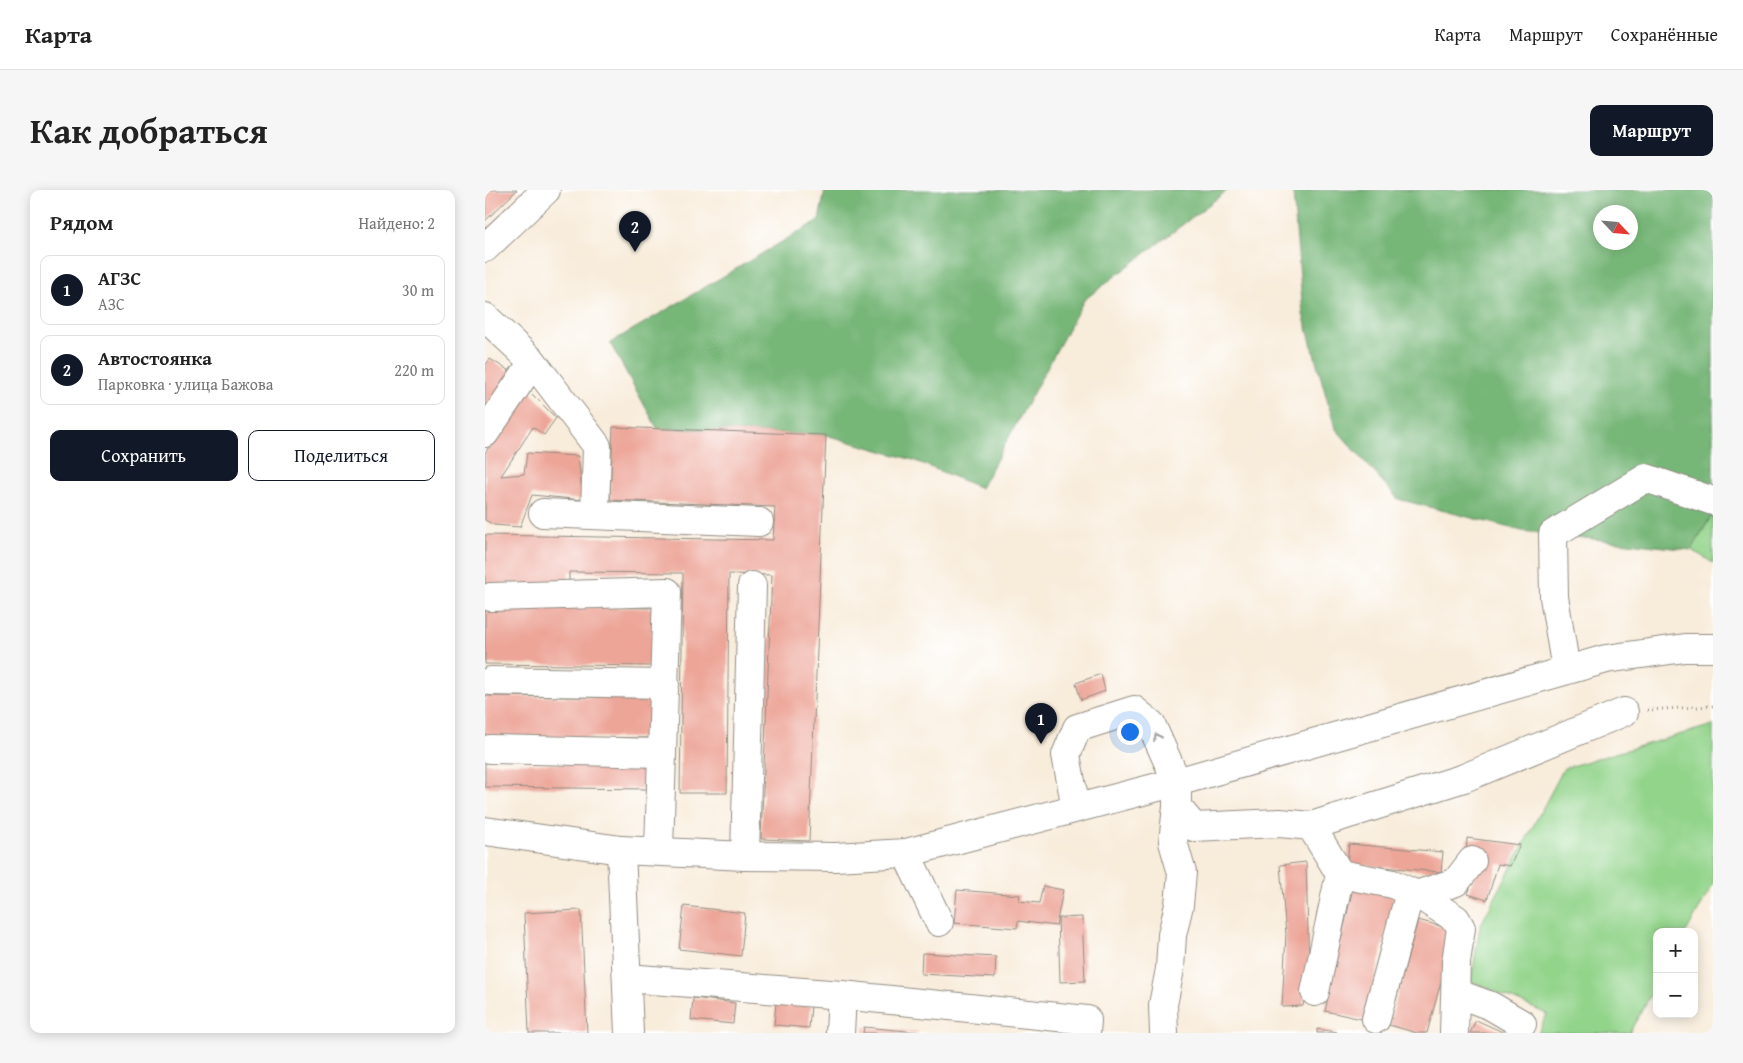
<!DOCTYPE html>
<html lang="ru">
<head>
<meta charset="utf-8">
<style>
	:root { --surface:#fff; --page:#f6f6f6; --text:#222; --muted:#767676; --line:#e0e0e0; --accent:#111827 }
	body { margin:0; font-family:"Gentium Book Plus",serif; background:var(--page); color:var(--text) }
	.controls { position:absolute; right:15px; bottom:15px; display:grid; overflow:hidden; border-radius:10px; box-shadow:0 2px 12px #0003 }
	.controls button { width:45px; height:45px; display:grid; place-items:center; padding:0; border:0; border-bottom:1px solid var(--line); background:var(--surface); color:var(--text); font:25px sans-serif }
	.compass { position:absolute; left:1108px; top:15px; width:45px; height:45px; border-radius:50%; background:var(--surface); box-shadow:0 2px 12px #0003; rotate:116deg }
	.you { position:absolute; left:644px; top:541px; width:18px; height:18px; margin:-12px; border:4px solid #fff; border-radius:50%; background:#1a73e8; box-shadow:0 0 0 8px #1a73e833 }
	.badge { display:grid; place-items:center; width:32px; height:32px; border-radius:50%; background:var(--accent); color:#fff; font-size:16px; font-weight:700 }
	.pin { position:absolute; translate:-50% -41px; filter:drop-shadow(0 1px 2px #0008) }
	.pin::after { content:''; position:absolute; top:26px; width:18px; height:15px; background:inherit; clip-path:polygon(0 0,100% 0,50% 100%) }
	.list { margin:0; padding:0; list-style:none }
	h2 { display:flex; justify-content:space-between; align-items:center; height:65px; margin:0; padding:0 20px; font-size:21px }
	h2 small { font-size:16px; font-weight:400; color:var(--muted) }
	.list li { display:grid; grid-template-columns:32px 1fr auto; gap:15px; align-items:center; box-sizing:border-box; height:70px; margin:0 10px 10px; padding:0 10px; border:1px solid var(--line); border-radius:10px }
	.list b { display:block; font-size:19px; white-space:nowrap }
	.list p { margin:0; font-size:16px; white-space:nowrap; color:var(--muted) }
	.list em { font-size:16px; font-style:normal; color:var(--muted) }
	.actions { display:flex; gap:10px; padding:15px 20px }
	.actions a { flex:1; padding:11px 0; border:1px solid var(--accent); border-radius:10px; text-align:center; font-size:18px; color:var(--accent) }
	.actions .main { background:var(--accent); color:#fff }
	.map { position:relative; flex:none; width:1228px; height:843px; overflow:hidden; border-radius:10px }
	header { display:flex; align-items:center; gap:30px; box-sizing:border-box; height:70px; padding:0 25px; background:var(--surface); border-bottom:1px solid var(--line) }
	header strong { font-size:24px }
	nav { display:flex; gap:28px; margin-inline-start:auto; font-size:18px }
	.intro { display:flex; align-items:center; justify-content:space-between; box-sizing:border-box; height:120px; padding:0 30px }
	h1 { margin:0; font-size:35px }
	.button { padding:12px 22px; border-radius:10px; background:var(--accent); color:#fff; font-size:18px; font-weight:700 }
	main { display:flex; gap:30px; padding:0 30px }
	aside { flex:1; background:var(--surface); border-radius:10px; box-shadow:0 2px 12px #0003 }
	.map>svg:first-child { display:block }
</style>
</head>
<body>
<header>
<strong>Карта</strong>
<nav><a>Карта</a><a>Маршрут</a><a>Сохранённые</a></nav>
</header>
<div class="intro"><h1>Как добраться</h1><a class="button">Маршрут</a></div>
<main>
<aside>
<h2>Рядом<small>Найдено: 2</small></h2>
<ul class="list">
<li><span class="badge">1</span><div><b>АГЗС</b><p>АЗС</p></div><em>30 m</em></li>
<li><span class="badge">2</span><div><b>Автостоянка</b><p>Парковка · улица Бажова</p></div><em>220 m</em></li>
</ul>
<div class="actions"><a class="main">Сохранить</a><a>Поделиться</a></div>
</aside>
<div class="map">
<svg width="1228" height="843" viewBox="0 0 1228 843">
	<rect width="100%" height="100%" fill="#fff"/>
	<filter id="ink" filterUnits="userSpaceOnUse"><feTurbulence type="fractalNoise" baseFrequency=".02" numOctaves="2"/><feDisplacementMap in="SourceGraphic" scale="10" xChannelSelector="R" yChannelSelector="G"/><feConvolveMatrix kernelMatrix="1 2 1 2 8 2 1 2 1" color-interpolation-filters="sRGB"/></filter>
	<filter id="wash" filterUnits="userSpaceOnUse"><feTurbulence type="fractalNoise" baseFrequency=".0096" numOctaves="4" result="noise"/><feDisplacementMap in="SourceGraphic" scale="20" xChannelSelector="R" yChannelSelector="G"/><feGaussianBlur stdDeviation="1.12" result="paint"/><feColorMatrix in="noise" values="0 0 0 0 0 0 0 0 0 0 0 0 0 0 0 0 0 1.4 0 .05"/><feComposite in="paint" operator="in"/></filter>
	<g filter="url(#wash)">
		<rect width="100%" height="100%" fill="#f8ecda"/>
		<g fill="#93d48b" stroke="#5f805b">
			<path d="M1228,323V373L1207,360Z"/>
			<path d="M1228,535V695L1201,742H1172V794L1144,843H1053L1062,824L986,791L995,736L1079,578Z"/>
		</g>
		<g fill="#76b677" stroke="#507051" fill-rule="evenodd">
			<path d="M340,0H743L599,110L496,298L428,270L341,245L172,238L125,153L334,30Z"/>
			<path d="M803,0H1228V323L1206,360L1037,341L913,309L850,238L818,124L808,3ZM1116,22H1146V52H1116Z"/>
		</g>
		<g id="blocks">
			<g fill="#eda598">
				<path d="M0,0H32L0,31Z"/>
				<path d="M5,169L26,182L0,222V176Z"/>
				<path d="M42,199L71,228L59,245L48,237L16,286L39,284L42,263L93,266L98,310L47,305L35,337L9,335L0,330V263Z"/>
				<path d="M128,237L341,245L324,651L276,649L287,385L244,384L242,603H195L198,383L84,382V396L0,395V345L288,350L290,317L125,310Z"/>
				<path d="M0,416L168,418L167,476L0,474Z"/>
				<path d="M616,484L620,501L596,510L591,493Z"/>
				<path d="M0,506L167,508L166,548L0,546Z"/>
				<path d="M0,573L163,575V599L0,597Z"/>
				<path d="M982,648L1035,655L1025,676L1013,674L1002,710L983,704L994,672L981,670Z"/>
				<path d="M864,654L958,662L956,682L862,674Z"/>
				<path d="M821,672L824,780L818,816L797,817L801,744L795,675Z"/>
				<path d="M558,696L578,700L571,736L533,731L532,738L469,733L472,700L535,705L534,711L554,713Z"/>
				<path d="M868,697L909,706L881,830L840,821Z"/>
				<path d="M199,716L260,723L256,766L194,759Z"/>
				<path d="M96,720L102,843H44L39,723Z"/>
				<path d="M597,727L600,791L575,792L573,728Z"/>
				<path d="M933,730L970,740L942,843H932L904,835Z"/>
				<path d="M437,763L511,767L510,788L436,784Z"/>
				<path d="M208,808L250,813L248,834L206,830Z"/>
				<path d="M291,812L326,816L324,838L289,835Z"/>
				<path d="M991,830L1020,843H985Z"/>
				<path d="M379,837L433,842V843H378Z"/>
				<path d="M832,839L852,842V843H832Z"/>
			</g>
		</g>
	</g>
	<g filter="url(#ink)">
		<use href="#blocks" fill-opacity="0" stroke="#928c82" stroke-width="1"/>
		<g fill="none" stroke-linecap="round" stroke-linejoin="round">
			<defs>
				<g id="minor">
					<path d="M0,58L61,0"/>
					<path d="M0,127L48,172L112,256L110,324"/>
					<path d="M0,243L48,172"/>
					<path d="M58,323L274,332"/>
					<path d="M6,407L182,402L174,660"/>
					<path d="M1081,480L1069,407L1068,344L1161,288L1228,311"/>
					<path d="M6,491L180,494"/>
					<path d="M5,559L176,563"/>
					<path d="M692,617L709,637L795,633L826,636L855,684L830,802"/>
					<path d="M591,618L581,565L592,538L649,520L666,534L692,592V617L688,652L697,683L694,715L687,745L685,779L678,815L679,843"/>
					<path d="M826,636L979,588L1139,522"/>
					<path d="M0,641L136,660L260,666L350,667L421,663L692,592L1121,469L1200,458H1228"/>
					<path d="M136,660L144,843"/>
					<path d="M421,663L454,732"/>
					<path d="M260,666L267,396"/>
					<path d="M855,684L908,694L940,709L971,729L976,738L971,772L969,843"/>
					<path d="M931,705L971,692L987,671"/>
					<path d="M142,788L357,805L355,843"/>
					<path d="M971,803L1006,816L1037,834"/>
					<path d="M357,805L602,830L601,843"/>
					<path d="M891,829L925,702"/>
				</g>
			</defs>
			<use href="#minor" stroke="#928c82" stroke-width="30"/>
			<path stroke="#928c82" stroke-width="3" stroke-dasharray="1 4" stroke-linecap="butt" d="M1162,520L1228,516"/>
			<use href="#minor" stroke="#fff" stroke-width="28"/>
		</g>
		<defs><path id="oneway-chevron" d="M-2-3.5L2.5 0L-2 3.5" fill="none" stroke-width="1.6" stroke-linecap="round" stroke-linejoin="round" transform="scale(1.25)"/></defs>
		<use stroke="#a0a0a0" href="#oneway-chevron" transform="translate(672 547) rotate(-114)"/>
	</g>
</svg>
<div class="controls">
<button>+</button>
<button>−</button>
</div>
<svg class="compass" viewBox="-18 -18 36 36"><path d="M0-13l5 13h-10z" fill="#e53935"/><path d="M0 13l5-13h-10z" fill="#767676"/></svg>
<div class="you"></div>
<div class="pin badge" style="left:556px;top:554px">1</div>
<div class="pin badge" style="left:150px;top:62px">2</div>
</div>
</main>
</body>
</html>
